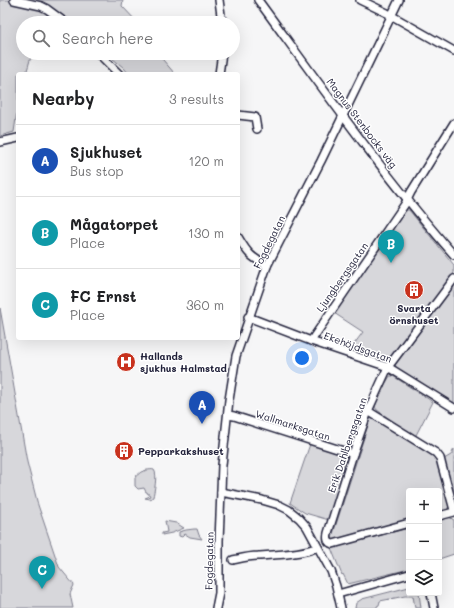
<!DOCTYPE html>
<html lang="en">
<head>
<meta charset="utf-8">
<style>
	:root { --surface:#fff; --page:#f6f6f6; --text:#202124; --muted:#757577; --line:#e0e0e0; --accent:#7c3aed }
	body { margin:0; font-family:Mali,sans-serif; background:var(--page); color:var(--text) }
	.controls { position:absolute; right:12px; bottom:12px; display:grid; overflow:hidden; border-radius:4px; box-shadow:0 4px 16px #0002 }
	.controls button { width:36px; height:36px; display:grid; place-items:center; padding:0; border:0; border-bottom:1px solid var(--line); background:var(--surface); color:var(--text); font:20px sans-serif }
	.you { position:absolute; left:302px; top:358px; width:14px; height:14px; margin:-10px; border:3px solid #fff; border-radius:50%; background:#1a73e8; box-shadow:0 0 0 6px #1a73e833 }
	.badge { display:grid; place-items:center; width:26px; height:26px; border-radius:50%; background:var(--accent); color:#fff; font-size:13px; font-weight:700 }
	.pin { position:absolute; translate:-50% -33px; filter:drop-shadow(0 1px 2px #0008) }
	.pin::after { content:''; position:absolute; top:21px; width:14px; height:12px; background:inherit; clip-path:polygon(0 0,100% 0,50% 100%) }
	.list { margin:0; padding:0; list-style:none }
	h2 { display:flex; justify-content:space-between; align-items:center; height:52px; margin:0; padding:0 16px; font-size:17px }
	h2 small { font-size:13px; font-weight:400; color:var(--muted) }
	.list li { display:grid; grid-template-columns:26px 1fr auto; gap:12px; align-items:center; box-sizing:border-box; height:72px; padding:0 16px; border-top:1px solid var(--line) }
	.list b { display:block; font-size:15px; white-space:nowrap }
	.list p { margin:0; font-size:13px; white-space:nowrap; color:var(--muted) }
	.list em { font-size:13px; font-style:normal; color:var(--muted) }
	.icon { flex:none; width:22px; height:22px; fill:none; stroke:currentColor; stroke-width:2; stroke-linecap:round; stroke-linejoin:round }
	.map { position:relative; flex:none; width:454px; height:608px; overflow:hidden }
	.search { position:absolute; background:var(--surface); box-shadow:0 4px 16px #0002; left:16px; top:16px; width:224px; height:44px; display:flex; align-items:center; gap:10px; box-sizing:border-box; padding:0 14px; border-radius:22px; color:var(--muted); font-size:15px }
	.panel { position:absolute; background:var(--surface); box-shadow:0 4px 16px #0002; left:16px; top:72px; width:224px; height:268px; border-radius:4px }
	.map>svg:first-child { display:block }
</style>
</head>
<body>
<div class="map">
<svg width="454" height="608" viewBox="0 0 454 608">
	<rect width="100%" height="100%" fill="#f6f6f7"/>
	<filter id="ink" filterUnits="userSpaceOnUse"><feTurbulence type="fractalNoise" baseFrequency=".025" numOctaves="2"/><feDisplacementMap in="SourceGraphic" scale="8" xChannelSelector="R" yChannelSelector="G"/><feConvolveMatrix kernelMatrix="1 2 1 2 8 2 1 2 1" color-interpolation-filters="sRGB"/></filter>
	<g filter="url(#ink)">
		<g fill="#d7d7db" stroke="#7c7c8b">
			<path d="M0,0H123L122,6L138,23H69L57,13L44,23H23V53H32L26,74H18V105L14,132L0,136Z"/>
			<path d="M106,53H157L175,74H129L124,68Z"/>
			<path d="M406,210H409L454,265V273L390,358L384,360L349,351L363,332L334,313Z"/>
			<path d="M454,286V404L397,369L395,365Z"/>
			<path d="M0,308L27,462L38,505L59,567L74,585L70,594L73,608H0Z"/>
			<path d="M390,376H393L433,402L415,437L377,410L375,407L380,393Z"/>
			<path d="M373,417L437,458L449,505L447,511L439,513V491H409V521L335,540H333L332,537L370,419Z"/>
			<path d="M310,444L346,456L348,461L329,520L305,513L290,503Z"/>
			<path d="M454,449V493L444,459L451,455Z"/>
			<path d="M147,470C149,470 152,469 154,470C158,474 154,492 153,497L150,499L145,498L150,496L149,494H148L147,492H146L144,488L138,489L135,486V477L141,472Z"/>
			<path d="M449,517L454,520V554L439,559V520Z"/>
			<path d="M165,521L176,523L184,528L172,533L162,535V533L167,532Z"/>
			<path d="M409,528V569L348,584L343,574L342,575L331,548Z"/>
			<path d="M194,529H197L199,535L202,539L190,537L185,534L182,537L179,536V532L186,530Z"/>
			<path d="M409,587V593H419L421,608H415L413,596H405L380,601L379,605L377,606V608H355L356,603L362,599Z"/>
		</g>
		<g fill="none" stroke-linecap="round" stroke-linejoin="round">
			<defs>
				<g id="minor">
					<path d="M14,0L41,6L47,9L66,23"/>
					<path d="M219,0L222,23"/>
					<path d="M258,0C321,86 383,174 454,255"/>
					<path d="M360,0L387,13L454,51"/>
					<path d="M98,53L119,74"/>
					<path d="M219,74L222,53"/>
					<path d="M238,115L255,117L257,129"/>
					<path d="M0,142L18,138"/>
					<path d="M238,237C248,254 250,256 267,266"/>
					<path d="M248,317L311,341L388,367L454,408"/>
					<path d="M311,341L405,204L411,192L454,123"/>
					<path d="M368,411L436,453L440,458L442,466L454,510"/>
					<path d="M228,415L234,416L353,454"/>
					<path d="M221,492L262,500L279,505L289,510L299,518L307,527L331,571L336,586L341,608"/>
					<path d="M439,516L454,512"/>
					<path d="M409,523L333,544C327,543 327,538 328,533L353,454L368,411L388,367L454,279"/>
					<path d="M233,560C242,558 250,556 258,556C274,555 304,554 317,547"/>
					<path d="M431,593L434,608"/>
					<path d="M338,594L409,574"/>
					<path d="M216,608L219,593V541L222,465L229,400L236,356L267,266L321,161L399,0"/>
				</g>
			</defs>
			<use href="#minor" stroke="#22223b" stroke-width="10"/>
			<use href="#minor" stroke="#fff" stroke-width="7"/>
		</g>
	</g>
	<defs>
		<symbol id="building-disc" viewBox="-11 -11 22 22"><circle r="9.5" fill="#c8321e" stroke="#fff"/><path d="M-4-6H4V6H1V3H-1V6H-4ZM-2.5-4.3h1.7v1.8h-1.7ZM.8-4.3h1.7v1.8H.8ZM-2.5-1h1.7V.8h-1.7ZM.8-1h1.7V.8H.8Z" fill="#fff"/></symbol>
		<symbol id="hospital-disc" viewBox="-11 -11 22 22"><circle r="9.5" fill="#c8321e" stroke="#fff"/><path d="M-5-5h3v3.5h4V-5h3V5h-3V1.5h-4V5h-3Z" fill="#fff"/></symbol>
	</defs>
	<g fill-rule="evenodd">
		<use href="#building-disc" x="403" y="279" width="22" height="22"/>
		<use href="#hospital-disc" x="115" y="351" width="22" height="22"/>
		<use href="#building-disc" x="113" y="440" width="22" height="22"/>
	</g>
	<g text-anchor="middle" stroke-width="3" stroke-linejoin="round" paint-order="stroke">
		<g font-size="10" fill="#22223b" stroke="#fff">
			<text transform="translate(362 123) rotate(53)" y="4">Magnus Stenbocks väg</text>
			<text transform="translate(269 242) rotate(-64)" y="4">Fogdegatan</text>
			<text transform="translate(342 277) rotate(-55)" y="4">Ljungbergsgatan</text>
			<text transform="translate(358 347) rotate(20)" y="4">Ekehöjdsgatan</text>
			<text transform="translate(293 425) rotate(18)" y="4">Wallmarksgatan</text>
			<text transform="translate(347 445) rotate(-71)" y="4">Erik Dahlbergsgatan</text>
			<text transform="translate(209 561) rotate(-89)" y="4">Fogdegatan</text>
		</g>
		<g font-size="10" font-weight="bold" fill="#22223b" stroke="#fff" text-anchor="start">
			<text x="414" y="312" text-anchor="middle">Svarta<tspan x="414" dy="12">örnshuset</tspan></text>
			<text x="140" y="360">Hallands<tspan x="140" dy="12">sjukhus Halmstad</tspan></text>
			<text x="138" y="455">Pepparkakshuset</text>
		</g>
	</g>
</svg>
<div class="controls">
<button>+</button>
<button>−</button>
<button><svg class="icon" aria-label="layers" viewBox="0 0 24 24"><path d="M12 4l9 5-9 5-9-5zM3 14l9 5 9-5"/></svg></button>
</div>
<div class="you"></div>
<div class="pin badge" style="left:202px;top:424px;background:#1a4fb4">A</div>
<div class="pin badge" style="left:391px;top:263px;background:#0f9aa8">B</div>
<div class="pin badge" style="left:42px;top:589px;background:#0f9aa8">C</div>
<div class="search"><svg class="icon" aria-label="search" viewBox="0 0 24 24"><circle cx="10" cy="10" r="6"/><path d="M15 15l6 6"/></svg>Search here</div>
<section class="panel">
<h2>Nearby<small>3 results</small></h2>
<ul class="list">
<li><span class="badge" style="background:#1a4fb4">A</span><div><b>Sjukhuset</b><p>Bus stop</p></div><em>120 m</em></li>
<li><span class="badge" style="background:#0f9aa8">B</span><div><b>Mågatorpet</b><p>Place</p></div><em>130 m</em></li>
<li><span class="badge" style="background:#0f9aa8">C</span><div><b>FC Ernst</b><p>Place</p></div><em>360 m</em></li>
</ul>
</section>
</div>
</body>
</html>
